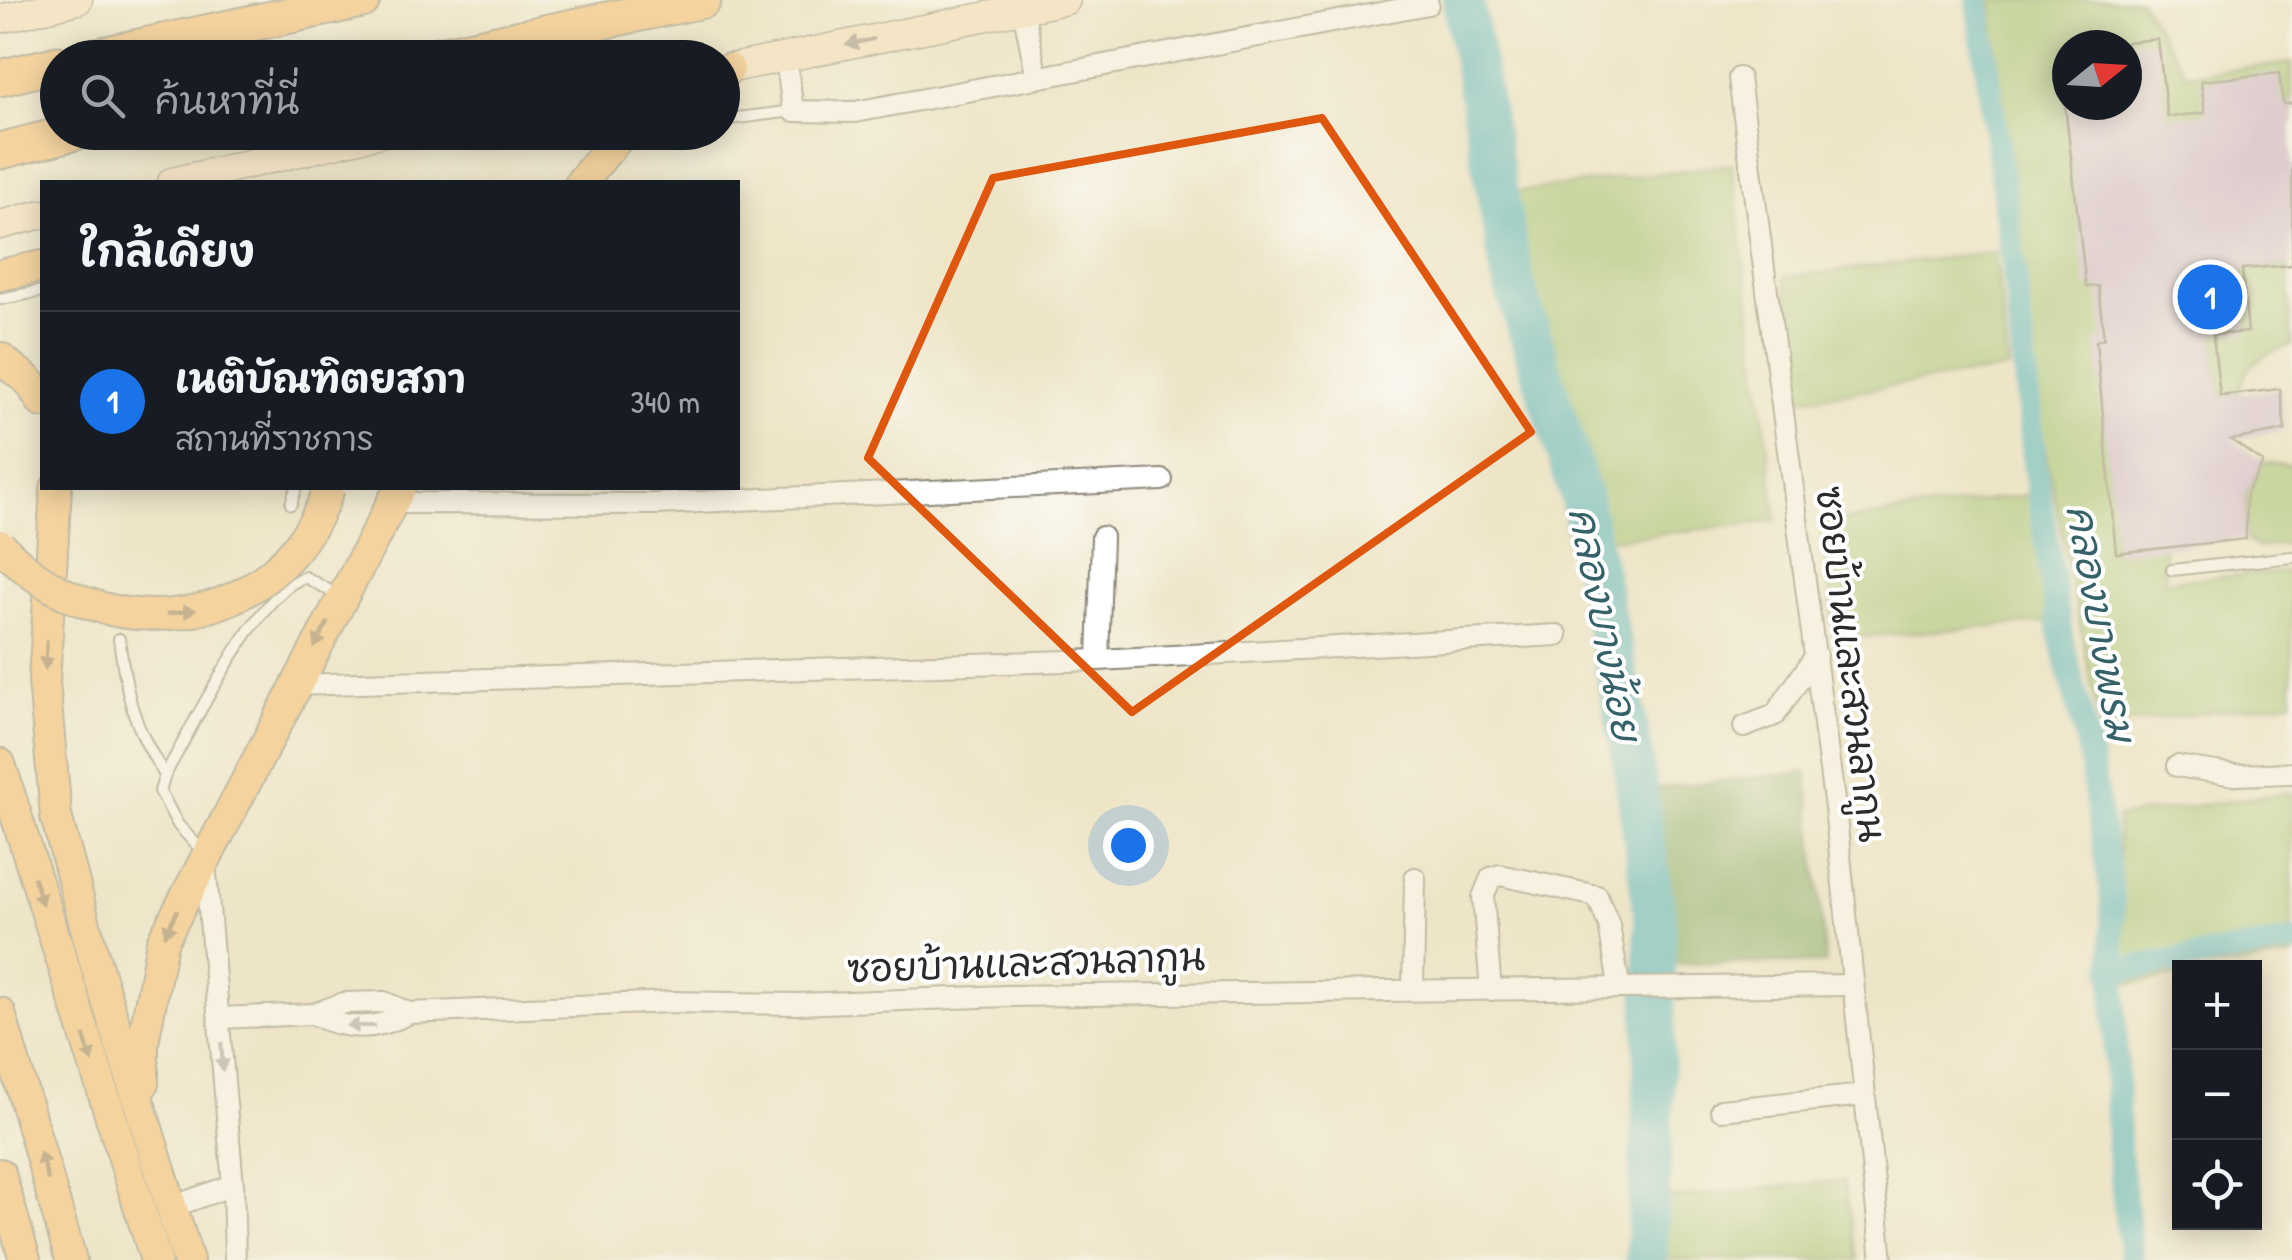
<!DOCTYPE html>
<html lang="th">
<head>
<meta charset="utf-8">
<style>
	:root { --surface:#171b24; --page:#20242c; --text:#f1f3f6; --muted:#9ea1a6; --line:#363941; --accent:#1a73e8 }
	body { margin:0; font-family:"Patrick Hand","Playpen Sans Thai",sans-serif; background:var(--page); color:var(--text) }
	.controls { position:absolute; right:30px; bottom:30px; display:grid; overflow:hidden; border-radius:0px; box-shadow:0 5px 25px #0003 }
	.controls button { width:90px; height:90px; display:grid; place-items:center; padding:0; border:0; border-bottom:2px solid var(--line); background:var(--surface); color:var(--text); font:50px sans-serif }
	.compass { position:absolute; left:2052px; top:30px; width:90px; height:90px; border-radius:50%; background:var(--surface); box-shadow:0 5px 25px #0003; rotate:72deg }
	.you { position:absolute; left:1128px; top:845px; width:35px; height:35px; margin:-25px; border:8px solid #fff; border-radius:50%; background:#1a73e8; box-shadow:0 0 0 15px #1a73e833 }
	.badge { display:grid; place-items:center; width:65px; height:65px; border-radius:50%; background:var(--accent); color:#fff; font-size:32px; font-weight:700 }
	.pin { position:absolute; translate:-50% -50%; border:5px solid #fff; box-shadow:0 2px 10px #0006 }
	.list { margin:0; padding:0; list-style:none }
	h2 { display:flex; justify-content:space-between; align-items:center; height:130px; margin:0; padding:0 40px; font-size:42px }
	h2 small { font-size:32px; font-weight:400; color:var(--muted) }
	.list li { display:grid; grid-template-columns:65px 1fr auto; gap:30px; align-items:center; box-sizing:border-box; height:180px; padding:0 40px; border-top:2px solid var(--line) }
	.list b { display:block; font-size:38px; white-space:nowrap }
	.list p { margin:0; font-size:32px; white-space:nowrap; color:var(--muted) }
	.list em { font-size:32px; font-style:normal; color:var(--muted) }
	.icon { flex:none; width:55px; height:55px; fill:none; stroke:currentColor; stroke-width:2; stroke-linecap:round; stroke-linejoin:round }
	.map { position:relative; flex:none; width:2292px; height:1260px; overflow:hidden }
	.search { position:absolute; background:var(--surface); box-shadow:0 5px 25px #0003; left:40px; top:40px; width:700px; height:110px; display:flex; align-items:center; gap:25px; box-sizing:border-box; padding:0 35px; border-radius:55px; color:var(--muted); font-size:38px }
	.panel { position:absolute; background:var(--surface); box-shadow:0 5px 25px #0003; left:40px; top:180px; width:700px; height:310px; border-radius:0px }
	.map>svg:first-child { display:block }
</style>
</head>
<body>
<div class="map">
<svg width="2292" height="1260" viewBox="0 0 2292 1260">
	<rect width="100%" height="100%" fill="#fff"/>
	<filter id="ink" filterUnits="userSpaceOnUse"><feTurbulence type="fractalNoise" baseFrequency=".01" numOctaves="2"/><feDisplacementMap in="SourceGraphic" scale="20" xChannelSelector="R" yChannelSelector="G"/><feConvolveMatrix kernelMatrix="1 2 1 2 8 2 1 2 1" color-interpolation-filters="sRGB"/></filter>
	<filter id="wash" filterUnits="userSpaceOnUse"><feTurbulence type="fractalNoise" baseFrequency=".0048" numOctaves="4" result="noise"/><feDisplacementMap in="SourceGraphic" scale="40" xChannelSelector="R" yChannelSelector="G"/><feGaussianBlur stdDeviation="2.25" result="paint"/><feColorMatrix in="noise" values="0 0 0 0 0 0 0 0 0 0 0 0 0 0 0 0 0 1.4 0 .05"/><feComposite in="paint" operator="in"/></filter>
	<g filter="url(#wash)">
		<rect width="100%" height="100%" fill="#eee5c8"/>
		<g fill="#9ec46f" stroke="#64784d" stroke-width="2.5" fill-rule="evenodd">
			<path d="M1991,0H2140L2186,74L2292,63V124L2147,141L2165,581L2292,571V701L2100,727L2042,434ZM2067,45H2127V105H2067Z"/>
			<path d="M1732,164L1777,521L1600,540L1519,271L1506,193Z"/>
			<path d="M1995,252L2009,369L1801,399L1784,277Z"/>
			<path d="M2288,265L2292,345C2259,357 2249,360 2238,394L2220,396L2213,335L2242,269Z"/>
			<path d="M2263,462L2292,466V543L2258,548L2246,539V494Z"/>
			<path d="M2028,495L2050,622L1834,639L1823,523Z"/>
			<path d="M2292,792V957L2229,967L2180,968L2179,976L2123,985L2117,817Z"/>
			<path d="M1843,1180L1858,1260H1657L1661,1199Z"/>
		</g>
		<path fill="#7eaa62" stroke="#546a46" stroke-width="2.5" d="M1807,772L1826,963L1675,964L1661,853L1645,789Z"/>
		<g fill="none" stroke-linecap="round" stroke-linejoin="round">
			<g stroke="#47b3c4" stroke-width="25">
				<path d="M1978,0L2014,268L2035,469L2061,637L2088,744L2112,896L2118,1148L2132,1260"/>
				<path d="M2113,971L2292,942"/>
			</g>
			<path stroke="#47b3c4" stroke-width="42" d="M1463,0L1512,277L1580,495L1630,740L1655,919L1654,1077L1646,1260"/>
		</g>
		<g id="blocks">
			<path fill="#ccb0d6" d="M2158,39L2167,117L2205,113L2201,81L2279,73L2283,104L2292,103V265L2242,269L2248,332L2213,335L2220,396L2280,389L2285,430L2231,440L2263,462L2246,494V539L2116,553L2096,341L2104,338L2098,286L2086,287L2065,105H2127V42Z"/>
		</g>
	</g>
	<g filter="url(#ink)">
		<use href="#blocks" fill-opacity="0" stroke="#8c887a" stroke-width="2.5"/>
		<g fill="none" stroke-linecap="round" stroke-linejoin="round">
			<defs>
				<g id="lane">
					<path d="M722,120L793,111"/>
					<path d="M0,299L42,291"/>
					<path d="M291,504L296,488"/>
					<path d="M2172,570L2292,557"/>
					<path d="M119,639C127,696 133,727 165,775"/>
					<path d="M205,854L178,825L160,791L165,775C191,730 258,590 305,577L341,597"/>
				</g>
				<g id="street">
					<path d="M1023,9L1037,78"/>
					<path d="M786,57L793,111L855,112L1428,4"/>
					<path d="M1739,78L1835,808L1882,1260"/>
					<path d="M392,503L656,504L1162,480"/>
					<path d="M1098,660L1102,537"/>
					<path d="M295,685L1098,660L1557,635"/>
					<path d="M1744,727L1775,715L1816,655"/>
					<path d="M2177,766L2235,775L2292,773"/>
					<path d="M205,862L233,1185L235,1260"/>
					<path d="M1413,989L1415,878"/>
					<path d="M1491,990L1483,897L1491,878L1500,875L1597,896L1609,925L1619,985"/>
					<path d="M313,1014C345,1031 377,1031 409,1013"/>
					<path d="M220,1018L313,1014L344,1003L384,1002L409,1013L671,1002L798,1004L1006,996L1852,985"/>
					<path d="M1721,1110L1864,1095"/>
					<path d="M172,1207L233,1185"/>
				</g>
				<g id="secondary">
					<path d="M0,19L78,0"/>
					<path d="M722,70L1066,0"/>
					<path d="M172,182L384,132"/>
					<path d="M0,225L42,214"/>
				</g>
				<g id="primary">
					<path d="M722,73L729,69"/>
					<path d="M581,182L623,132"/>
					<path d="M0,275L42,266"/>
					<path d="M0,358L30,382L42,402"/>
					<path d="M56,488L44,681L56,816L96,965L188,1260"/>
					<path d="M0,764L156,1260"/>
					<path d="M0,1013L71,1260"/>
					<path d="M143,1084V1043L162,942L400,488"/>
					<path d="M0,1174L25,1260"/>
				</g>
				<g id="highway">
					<path d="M87,58L362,0"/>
					<path d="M425,58L703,0"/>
					<path d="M0,78L58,64"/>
					<path d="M0,151L75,132"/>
				</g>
			</defs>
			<use href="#lane" stroke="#8c887a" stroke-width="14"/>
			<use href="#street" stroke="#8c887a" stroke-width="24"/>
			<use href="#secondary" stroke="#8c887a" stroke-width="31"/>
			<use href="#primary" stroke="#8c887a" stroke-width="34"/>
			<use href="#highway" stroke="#8c887a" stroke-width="39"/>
			<use href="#lane" stroke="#fff" stroke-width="10"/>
			<use href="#street" stroke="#fff" stroke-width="20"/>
			<use href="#secondary" stroke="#fde5c5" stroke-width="28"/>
			<use href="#primary" stroke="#fbbd6e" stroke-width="30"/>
			<use href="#highway" stroke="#fbbd6e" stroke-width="35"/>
			<defs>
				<path id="primary-bridge" d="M0,545C101,654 277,636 329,488"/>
			</defs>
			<use href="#primary-bridge" stroke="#8c887a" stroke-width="34" stroke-linecap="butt"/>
			<use href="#primary-bridge" stroke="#fbbd6e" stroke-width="30"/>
		</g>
		<defs><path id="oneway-solid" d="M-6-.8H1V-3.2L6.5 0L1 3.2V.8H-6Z" transform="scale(2.5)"/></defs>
		<use fill="#948878" href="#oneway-solid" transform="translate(860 42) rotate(168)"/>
		<g fill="#93744c">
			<use href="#oneway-solid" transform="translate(181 612) rotate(-8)"/>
			<use href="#oneway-solid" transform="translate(321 635) rotate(118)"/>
			<use href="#oneway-solid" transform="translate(46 655) rotate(93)"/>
			<use href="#oneway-solid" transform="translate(38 891) rotate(73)"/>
			<use href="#oneway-solid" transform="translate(171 923) rotate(116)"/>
			<use href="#oneway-solid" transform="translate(88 1049) rotate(72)"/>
			<use href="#oneway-solid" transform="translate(44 1166) rotate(-106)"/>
		</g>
		<g fill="#a0a0a0">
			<use href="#oneway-solid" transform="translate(361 1026) rotate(-180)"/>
			<use href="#oneway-solid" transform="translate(222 1057) rotate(87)"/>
		</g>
	</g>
	<path d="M0 0H2292V1260H0ZM1322,118L1531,432L1132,712L868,458L993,178Z" fill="#eee5c8" fill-opacity=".55" fill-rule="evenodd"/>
	<path fill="none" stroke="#df570e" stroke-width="8" stroke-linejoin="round" d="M1322,118L1531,432L1132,712L868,458L993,178Z"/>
	<g text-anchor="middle" stroke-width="8" stroke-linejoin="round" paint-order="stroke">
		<g font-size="38" fill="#2b2b2b" stroke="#fff">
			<text transform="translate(1851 664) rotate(83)" y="13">ซอยบ้านและสวนลากูน</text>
			<text transform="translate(1026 963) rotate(-2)" y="13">ซอยบ้านและสวนลากูน</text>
		</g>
		<g font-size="40" font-style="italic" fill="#366168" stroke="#fff">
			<text transform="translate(2101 623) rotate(80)" y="14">คลองบางพรม</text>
			<text transform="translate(1605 624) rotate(79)" y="14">คลองบางน้อย</text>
		</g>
	</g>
</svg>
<div class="controls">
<button>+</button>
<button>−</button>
<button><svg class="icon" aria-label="locate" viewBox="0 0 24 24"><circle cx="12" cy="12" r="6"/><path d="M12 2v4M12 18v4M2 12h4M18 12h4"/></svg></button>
</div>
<svg class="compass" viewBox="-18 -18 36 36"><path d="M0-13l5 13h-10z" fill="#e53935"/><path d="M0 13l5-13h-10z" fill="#9ea1a6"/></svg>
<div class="you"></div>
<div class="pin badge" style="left:2210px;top:297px">1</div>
<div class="search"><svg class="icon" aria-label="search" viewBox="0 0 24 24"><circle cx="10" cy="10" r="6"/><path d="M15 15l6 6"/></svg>ค้นหาที่นี่</div>
<section class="panel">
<h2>ใกล้เคียง<small></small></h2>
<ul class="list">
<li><span class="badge">1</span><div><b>เนติบัณฑิตยสภา</b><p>สถานที่ราชการ</p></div><em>340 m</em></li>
</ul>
</section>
</div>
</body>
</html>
